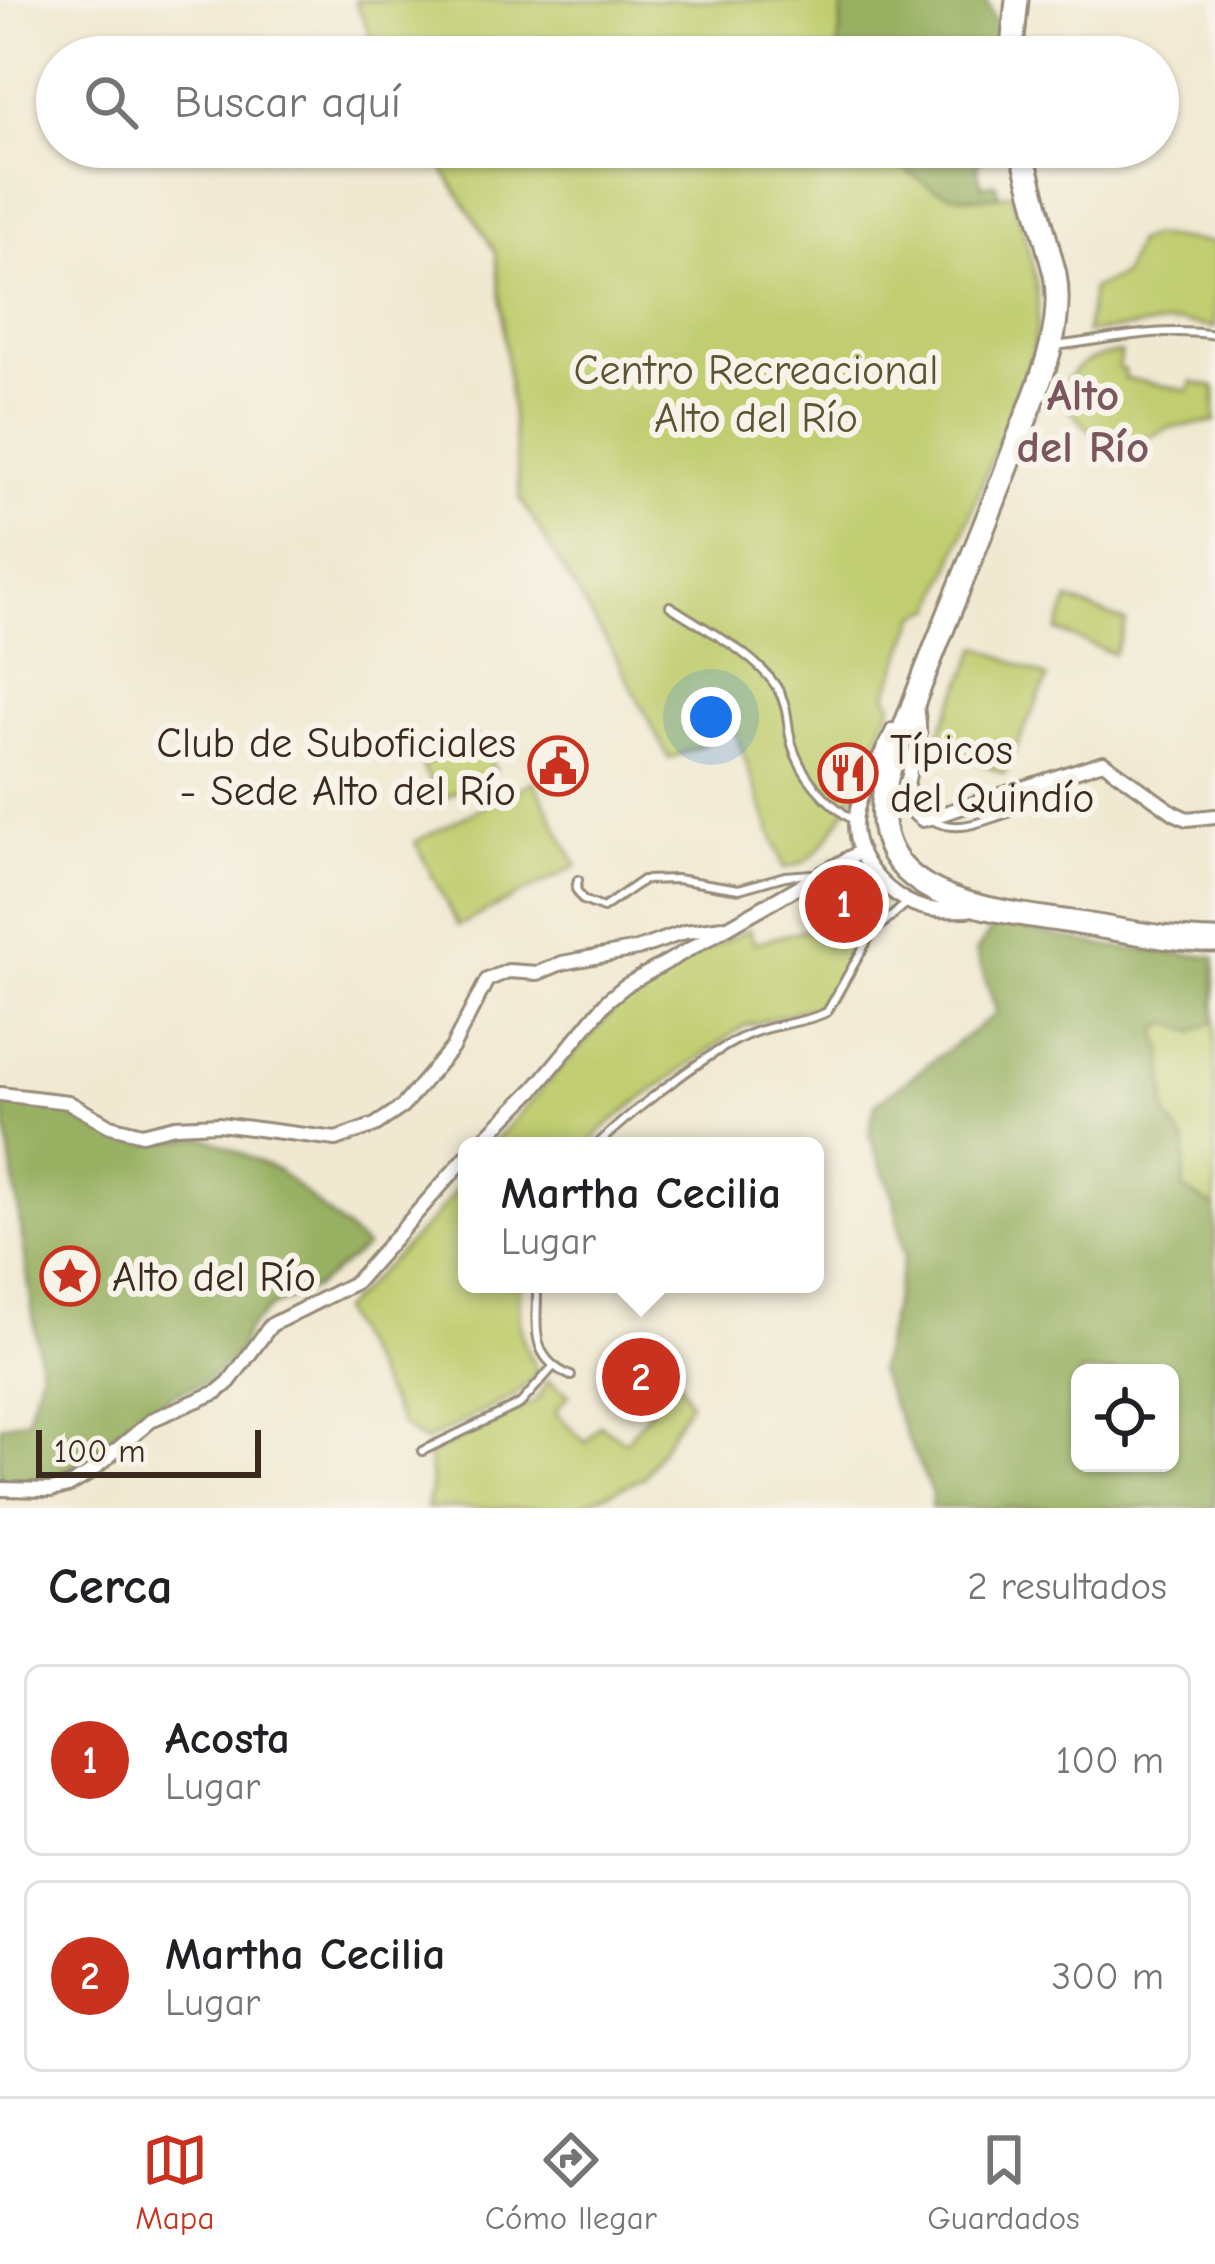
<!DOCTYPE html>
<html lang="es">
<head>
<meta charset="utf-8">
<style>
	:root { --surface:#fff; --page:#f2f2f2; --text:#202124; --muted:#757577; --line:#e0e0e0; --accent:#c8321e }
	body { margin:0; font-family:"Comic Neue",sans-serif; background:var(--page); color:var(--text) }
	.controls { position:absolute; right:36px; bottom:36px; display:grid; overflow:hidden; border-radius:18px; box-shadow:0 3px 9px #0004 }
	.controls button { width:108px; height:108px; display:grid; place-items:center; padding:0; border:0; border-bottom:3px solid var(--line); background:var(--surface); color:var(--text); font:60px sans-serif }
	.scale { position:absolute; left:36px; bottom:30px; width:225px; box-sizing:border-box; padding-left:12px; border:6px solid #3b2a1e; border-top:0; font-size:33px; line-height:42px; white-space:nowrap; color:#3b2a1e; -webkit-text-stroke:9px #f7f3e8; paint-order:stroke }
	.you { position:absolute; left:711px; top:717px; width:42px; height:42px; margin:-30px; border:9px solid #fff; border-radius:50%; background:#1a73e8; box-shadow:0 0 0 18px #1a73e833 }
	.badge { display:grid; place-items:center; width:78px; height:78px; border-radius:50%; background:var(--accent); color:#fff; font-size:39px; font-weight:700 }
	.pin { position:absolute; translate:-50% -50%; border:6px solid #fff; box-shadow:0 3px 12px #0006 }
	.popup { position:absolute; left:458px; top:1137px; width:366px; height:156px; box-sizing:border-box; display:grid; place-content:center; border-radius:18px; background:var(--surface); filter:drop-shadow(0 3px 9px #0005); font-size:39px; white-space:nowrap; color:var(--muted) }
	.popup b { font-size:45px; color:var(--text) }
	.popup::after { content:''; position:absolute; left:50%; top:100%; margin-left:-24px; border:24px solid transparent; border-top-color:var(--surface) }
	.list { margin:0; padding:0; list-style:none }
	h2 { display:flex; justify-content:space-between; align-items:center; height:156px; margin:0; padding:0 48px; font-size:51px }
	h2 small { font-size:39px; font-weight:400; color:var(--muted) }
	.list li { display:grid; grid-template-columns:78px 1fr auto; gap:36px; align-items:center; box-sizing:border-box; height:192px; margin:0 24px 24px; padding:0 24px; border:3px solid var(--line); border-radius:18px }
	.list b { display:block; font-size:45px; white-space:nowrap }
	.list p { margin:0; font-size:39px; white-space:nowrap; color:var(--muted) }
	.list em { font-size:39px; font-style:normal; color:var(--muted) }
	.icon { flex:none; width:66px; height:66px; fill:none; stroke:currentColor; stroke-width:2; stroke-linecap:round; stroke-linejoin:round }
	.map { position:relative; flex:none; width:1215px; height:1508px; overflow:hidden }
	.search { position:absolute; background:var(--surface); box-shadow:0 3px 9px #0004; left:36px; right:36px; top:36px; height:132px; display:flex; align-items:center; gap:30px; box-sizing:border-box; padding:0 42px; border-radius:66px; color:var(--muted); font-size:45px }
	.sheet { height:588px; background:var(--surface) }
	nav { display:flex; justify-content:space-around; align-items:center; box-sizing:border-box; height:168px; border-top:3px solid var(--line); background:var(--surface); font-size:33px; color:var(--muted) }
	nav a { display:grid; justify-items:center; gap:6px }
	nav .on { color:var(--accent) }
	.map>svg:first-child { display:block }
</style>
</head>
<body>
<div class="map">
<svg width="1215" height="1508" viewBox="0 0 1215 1508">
	<rect width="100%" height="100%" fill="#f7f3e8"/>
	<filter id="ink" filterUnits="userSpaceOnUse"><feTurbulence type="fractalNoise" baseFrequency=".00833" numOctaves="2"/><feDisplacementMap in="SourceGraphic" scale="24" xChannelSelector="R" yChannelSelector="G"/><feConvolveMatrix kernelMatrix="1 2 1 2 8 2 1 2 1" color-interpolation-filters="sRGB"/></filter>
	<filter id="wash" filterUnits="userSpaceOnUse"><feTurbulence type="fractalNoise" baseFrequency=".004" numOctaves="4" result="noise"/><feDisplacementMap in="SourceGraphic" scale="48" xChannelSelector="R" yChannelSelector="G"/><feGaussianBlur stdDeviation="2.7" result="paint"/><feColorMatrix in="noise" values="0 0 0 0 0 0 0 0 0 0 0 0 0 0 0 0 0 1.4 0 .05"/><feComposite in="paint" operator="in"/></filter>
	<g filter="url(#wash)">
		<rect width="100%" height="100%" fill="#f0e9d2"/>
		<g fill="#c0cd6f" stroke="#7e7c46" stroke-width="3">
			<path d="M355,0H843L837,57H380Z"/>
			<path d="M429,147H881C924,187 951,207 1012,193C1028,252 1048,292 1032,354L935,608L917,616L887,694L892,704C873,748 846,826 810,858C804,864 793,866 784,868L735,731L669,759L616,657L520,498L496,253Z"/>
			<path d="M1152,236L1215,243V328L1181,322L1086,333L1092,289L1123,275L1136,242Z"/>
			<path d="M1121,353L1118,368L1125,370V378L1189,391L1192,382L1215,387V422L1169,428L1130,446L1100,441L1057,396C1071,367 1088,356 1121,353Z"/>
			<path d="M1069,600L1126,622L1114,654L1057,631Z"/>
			<path d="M979,646L1048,678L1004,774L935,742Z"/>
			<path d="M476,736L495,770L441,800L422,767Z"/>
			<path d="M534,781L577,866L458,926L415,842Z"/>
			<path d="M811,928L861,938L830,996L817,1006L744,1026L644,1097L602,1129L588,1146H490L617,1007L667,969L749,929L754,943Z"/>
			<path d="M1215,1020V1208L1183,1189L1186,1145L1166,1115L1163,1051L1157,1030L1170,1022L1194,1032Z"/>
			<path d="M467,1176V1284H520C518,1318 519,1342 538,1371L516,1395L424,1442L403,1426L340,1311L434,1218Z"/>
			<path d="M676,1376L690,1402L644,1477L574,1508H426L431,1491L429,1455L538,1399L548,1380L569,1395L555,1412L586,1443L600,1425L626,1442Z"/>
		</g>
		<g fill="#98b062" stroke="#6a6d40" stroke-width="3" fill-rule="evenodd">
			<path d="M843,0H986L999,31L995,57H838Z"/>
			<path d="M881,147H976L977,152L984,151L977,168L982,186L996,183L999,196C943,203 920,184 881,147Z"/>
			<path d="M996,923L1109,947L1215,957V1020L1194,1032L1170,1023L1157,1030L1163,1051L1166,1114L1186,1145L1183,1189L1215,1208V1508H931L932,1494L878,1371L904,1258L894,1199L869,1135L875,1104L997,1013L976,952ZM1170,1373V1463H1080V1373Z"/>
			<path d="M3,1102L63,1106L102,1133L147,1143L205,1137L279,1171L366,1247L314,1288L270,1308L247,1330L236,1354L204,1384L176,1393L137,1417L82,1462L46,1480H0V1426L27,1419L41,1371Z"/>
		</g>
	</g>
	<g filter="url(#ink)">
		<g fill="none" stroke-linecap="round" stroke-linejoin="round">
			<defs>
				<g id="service">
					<path d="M1054,346C1109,340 1159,326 1215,335"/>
					<path d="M670,606C704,629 753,652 776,686C786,702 787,714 789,731C795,770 823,800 854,821"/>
					<path d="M932,820C958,834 982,821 1008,813"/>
					<path d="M578,880L576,889L583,900L603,908L643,880L677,879L739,889L785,876L812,874"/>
					<path d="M596,1146C629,1113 713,1047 755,1032C779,1023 805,1023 827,1012L871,934L908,902"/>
					<path d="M537,1284C538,1325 527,1357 571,1376"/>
					<path d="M422,1451L520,1404L552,1368"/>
				</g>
				<g id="minor">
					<path d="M917,705C918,715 920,726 919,736C915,764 891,800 923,820L1103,762L1174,813L1187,819L1215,816"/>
					<path d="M893,730C881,757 861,786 856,815C849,855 886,896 921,907C936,912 952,910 968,910"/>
					<path d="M0,1094L68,1102L110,1126L142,1134L175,1126L219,1124L336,1139L375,1125L402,1107L452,1048L487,980L508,971L538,973L562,963L637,949L685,932L723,927"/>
					<path d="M477,1146L536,1087L608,1000L625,986L861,851"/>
					<path d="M0,1489L51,1490L68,1486L87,1475L153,1419L217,1392L229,1382L271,1325L356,1282L467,1156"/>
				</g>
				<g id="primary">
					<path d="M1011,57L1017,0"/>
					<path d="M1021,147L1055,274C1066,335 1033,395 1013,452C974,556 928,659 891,764C847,901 985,909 1078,923C1123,930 1169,941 1215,941"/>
				</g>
			</defs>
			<use href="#service" stroke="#968a78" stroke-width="12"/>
			<use href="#minor" stroke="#968a78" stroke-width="18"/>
			<use href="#primary" stroke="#968a78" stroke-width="27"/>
			<use href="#service" stroke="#fff" stroke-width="6"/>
			<use href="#minor" stroke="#fff" stroke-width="12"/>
			<use href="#primary" stroke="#fff" stroke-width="21"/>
		</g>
	</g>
	<defs>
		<symbol id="civic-ring" viewBox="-11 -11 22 22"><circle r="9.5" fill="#f7f3e8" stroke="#c8321e" stroke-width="1.5"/><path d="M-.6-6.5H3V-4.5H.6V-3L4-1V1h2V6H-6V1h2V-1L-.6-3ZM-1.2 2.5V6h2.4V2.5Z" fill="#c8321e"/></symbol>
		<symbol id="restaurant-ring" viewBox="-11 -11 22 22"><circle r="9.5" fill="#f7f3e8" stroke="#c8321e" stroke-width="1.5"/><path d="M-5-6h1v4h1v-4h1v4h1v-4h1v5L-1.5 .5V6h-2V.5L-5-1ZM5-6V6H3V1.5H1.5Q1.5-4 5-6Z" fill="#c8321e"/></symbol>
		<symbol id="sight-ring" viewBox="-11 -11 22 22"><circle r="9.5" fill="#f7f3e8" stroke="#c8321e" stroke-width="1.5"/><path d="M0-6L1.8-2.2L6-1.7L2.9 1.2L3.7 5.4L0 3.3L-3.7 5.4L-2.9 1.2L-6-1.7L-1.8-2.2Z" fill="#c8321e"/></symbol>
	</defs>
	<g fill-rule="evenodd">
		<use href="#civic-ring" x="525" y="733" width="66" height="66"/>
		<use href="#restaurant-ring" x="815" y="740" width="66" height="66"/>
		<use href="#sight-ring" x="37" y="1243" width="66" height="66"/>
	</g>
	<g text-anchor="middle" stroke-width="12" stroke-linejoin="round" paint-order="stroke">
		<g font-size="42" fill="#5c5332" stroke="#f7f3e8">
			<text x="756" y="384">Centro Recreacional<tspan x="756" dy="48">Alto del Río</tspan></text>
		</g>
		<g font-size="42" fill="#3b2a1e" stroke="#f7f3e8" text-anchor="start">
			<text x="516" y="757" text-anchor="end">Club de Suboficiales<tspan x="516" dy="48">- Sede Alto del Río</tspan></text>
			<text x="890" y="764">Típicos<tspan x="890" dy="48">del Quindío</tspan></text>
			<text x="112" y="1291">Alto del Río</text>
		</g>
		<g font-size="45" font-weight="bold" fill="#7a5760" stroke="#f7f3e8">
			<text x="1083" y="410">Alto<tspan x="1083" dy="52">del Río</tspan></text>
		</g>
	</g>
</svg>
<div class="controls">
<button><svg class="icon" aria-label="locate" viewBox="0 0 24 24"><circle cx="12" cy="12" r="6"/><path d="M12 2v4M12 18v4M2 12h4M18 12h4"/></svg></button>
</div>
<div class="scale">100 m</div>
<div class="you"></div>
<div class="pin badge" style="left:844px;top:904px">1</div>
<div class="pin badge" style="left:641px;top:1377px">2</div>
<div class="popup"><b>Martha Cecilia</b>Lugar</div>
<div class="search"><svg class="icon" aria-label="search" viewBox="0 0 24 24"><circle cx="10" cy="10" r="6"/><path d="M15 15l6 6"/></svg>Buscar aquí</div>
</div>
<section class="sheet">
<h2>Cerca<small>2 resultados</small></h2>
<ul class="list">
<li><span class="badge">1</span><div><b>Acosta</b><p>Lugar</p></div><em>100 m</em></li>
<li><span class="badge">2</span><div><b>Martha Cecilia</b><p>Lugar</p></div><em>300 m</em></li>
</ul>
</section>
<nav>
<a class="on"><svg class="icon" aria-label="map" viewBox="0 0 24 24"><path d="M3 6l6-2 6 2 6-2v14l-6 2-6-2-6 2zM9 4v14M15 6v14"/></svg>Mapa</a>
<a><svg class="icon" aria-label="directions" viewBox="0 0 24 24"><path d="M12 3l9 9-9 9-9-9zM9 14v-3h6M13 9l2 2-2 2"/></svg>Cómo llegar</a>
<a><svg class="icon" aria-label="saved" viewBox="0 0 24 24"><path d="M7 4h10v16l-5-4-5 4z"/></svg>Guardados</a>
</nav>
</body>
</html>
